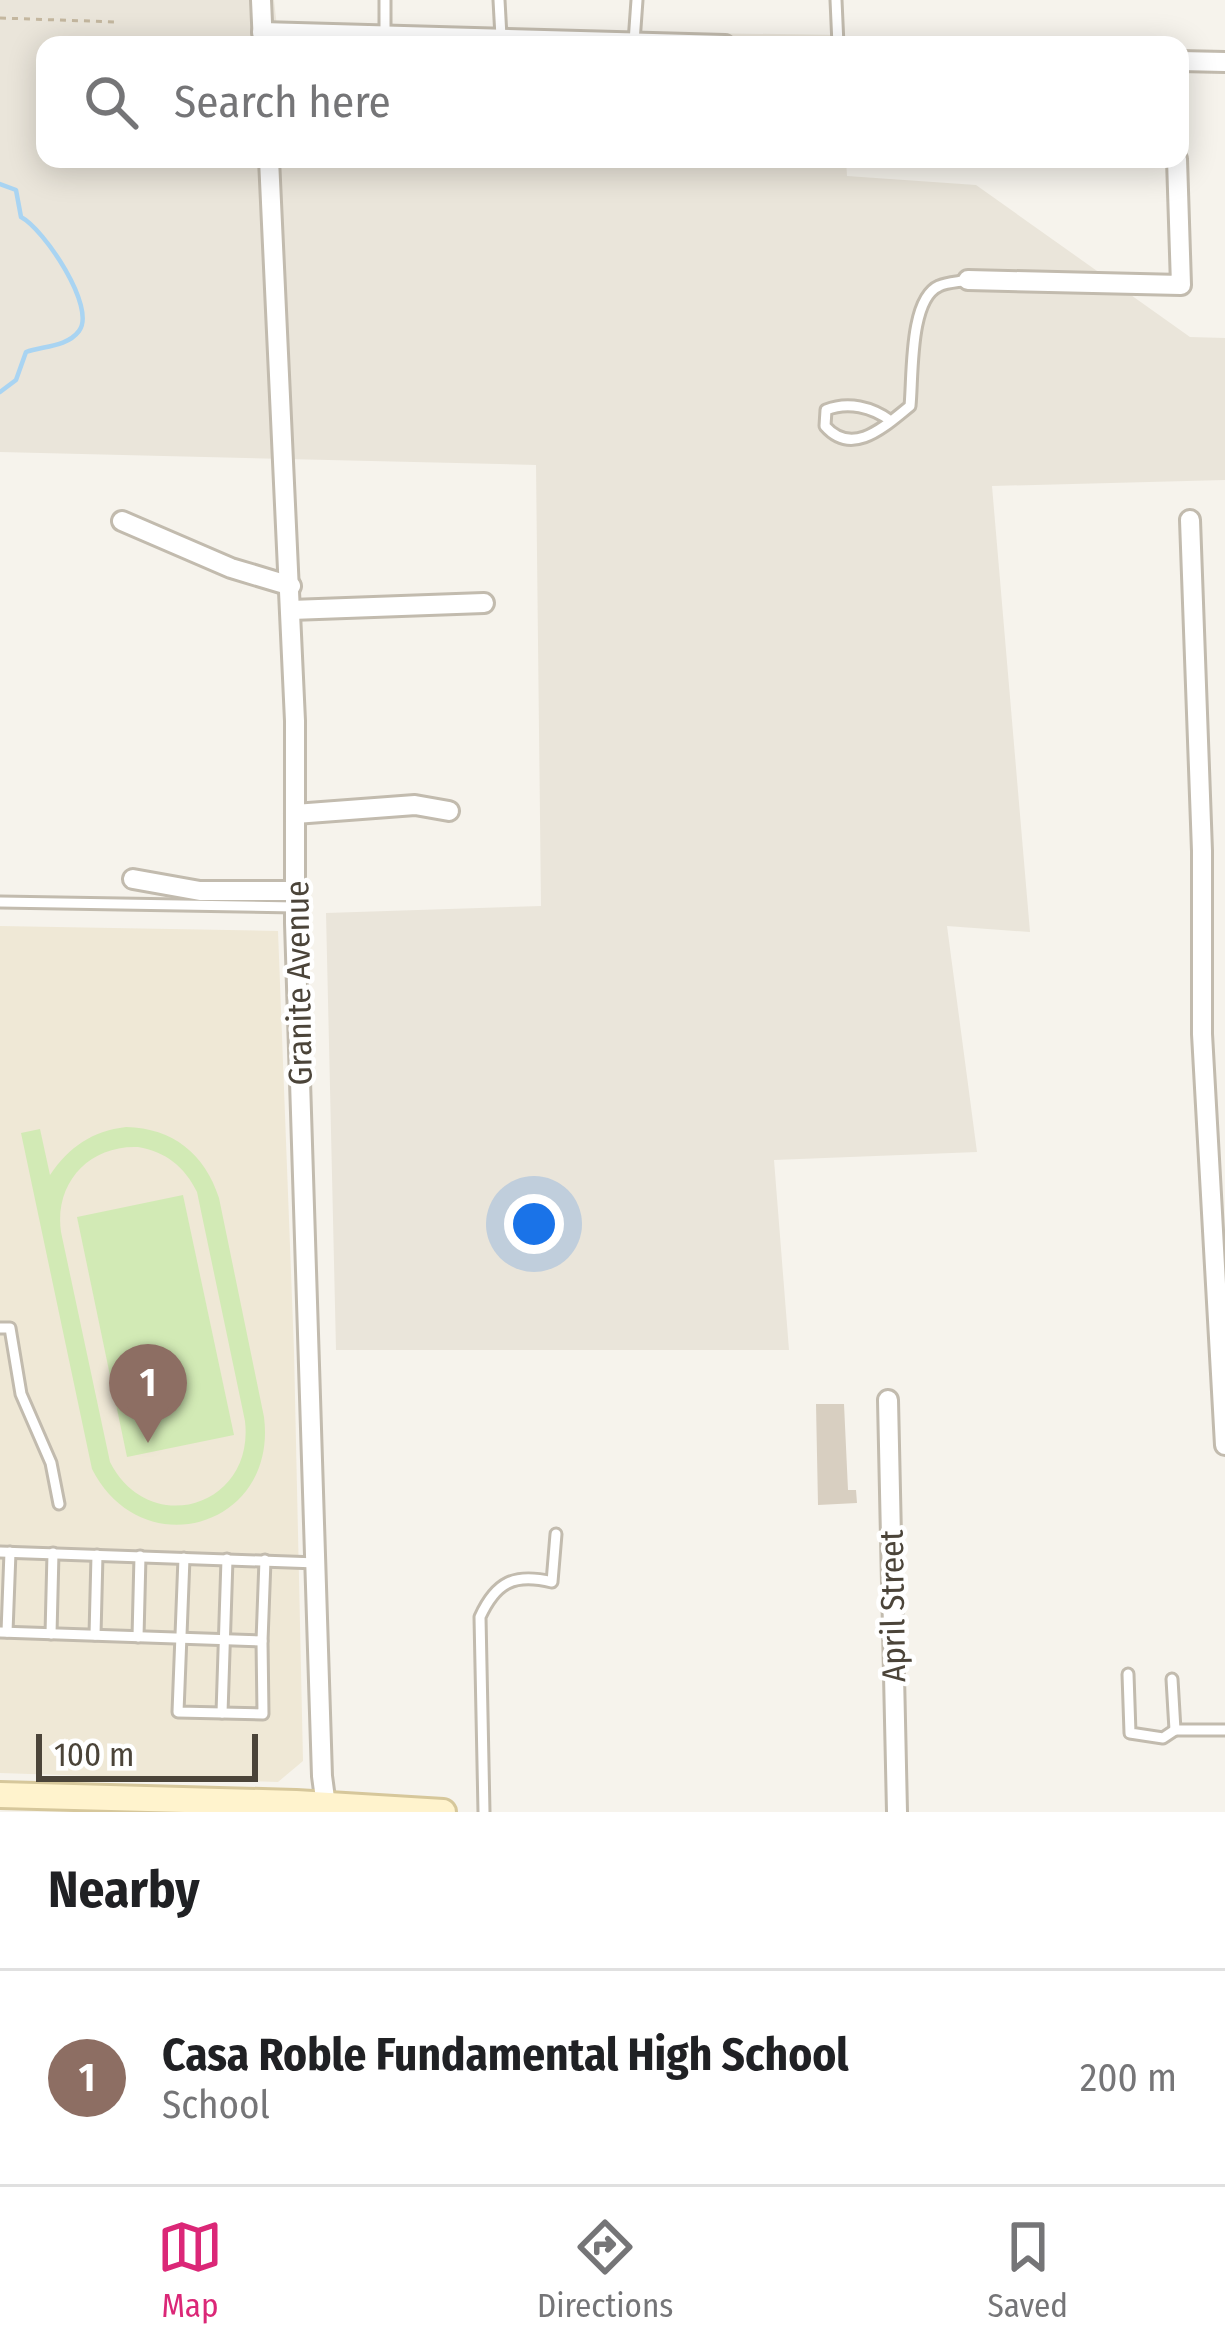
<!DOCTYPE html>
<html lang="en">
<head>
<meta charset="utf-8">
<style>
	:root { --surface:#fff; --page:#f6f6f6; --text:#202124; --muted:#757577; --line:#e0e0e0; --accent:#db2777 }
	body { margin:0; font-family:"Fira Sans Condensed",sans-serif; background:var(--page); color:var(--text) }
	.scale { position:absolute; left:36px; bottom:30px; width:222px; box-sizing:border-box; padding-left:12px; border:6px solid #4b4439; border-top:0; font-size:33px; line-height:42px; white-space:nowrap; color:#4b4439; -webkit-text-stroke:9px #fff; paint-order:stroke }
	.you { position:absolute; left:534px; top:1224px; width:42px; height:42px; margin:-30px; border:9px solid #fff; border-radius:50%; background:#1a73e8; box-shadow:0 0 0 18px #1a73e833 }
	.badge { display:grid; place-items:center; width:78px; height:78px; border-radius:50%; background:var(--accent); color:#fff; font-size:39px; font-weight:700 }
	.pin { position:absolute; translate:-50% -99px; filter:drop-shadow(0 3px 6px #0008) }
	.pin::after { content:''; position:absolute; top:63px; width:42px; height:36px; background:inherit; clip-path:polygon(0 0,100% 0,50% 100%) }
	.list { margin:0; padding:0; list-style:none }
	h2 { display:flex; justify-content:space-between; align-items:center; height:156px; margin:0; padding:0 48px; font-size:51px }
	h2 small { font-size:39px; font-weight:400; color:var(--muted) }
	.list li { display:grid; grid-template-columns:78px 1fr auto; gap:36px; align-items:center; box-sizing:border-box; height:216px; padding:0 48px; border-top:3px solid var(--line) }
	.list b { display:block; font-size:45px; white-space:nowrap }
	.list p { margin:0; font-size:39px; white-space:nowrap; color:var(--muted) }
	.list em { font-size:39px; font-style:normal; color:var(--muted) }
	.icon { flex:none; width:66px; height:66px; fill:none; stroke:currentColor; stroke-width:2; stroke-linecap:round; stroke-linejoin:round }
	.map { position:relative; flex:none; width:1225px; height:1812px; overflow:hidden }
	.search { position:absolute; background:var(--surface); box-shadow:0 6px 30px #0003; left:36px; right:36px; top:36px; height:132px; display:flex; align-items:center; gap:30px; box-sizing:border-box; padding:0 42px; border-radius:24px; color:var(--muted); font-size:45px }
	.sheet { height:372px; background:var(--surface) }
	nav { display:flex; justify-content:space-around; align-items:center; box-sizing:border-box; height:168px; border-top:3px solid var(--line); background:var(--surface); font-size:33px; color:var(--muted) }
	nav a { display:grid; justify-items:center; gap:6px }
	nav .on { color:var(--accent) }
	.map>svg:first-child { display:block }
</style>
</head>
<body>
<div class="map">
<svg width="1225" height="1812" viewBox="0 0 1225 1812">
	<rect width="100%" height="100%" fill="#f6f3ec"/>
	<path fill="#eae5da" d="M0,0H274L277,27L842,35V45H45V159H846L847,176L976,185L1190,337L1225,338V480L992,486L1030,932L947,926L977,1152L774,1160L789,1350H336L326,913L541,906L536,465L0,452Z"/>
	<path fill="#efe8d6" d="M0,926L278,931L294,1351L303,1761L278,1782L0,1773Z"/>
	<g fill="#d2eab5" fill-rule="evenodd">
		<path d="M126,1127C173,1128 205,1154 219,1198L264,1417C278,1527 142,1567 92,1469L21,1133L40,1129L50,1175C69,1147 92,1131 126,1127ZM138,1147C166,1152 184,1166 197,1192L245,1421C255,1507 149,1539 110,1462L61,1232C54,1183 89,1145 138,1147Z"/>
		<path d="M183,1195L234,1435L127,1457L77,1217Z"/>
	</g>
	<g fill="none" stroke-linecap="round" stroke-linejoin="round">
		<path stroke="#a9d4f2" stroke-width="4.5" d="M0,184L16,190L21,217C44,229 97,308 79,331C67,347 43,346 26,352L16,380L0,392"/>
	</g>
	<path fill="#d8cfc1" d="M816,1404H844L848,1490H856L857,1503L818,1505Z"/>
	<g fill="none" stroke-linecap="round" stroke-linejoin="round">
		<defs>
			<g id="service">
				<path d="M499,0L501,37"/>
				<path d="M836,0L838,45"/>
				<path d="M385,33V0"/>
				<path d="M634,42L637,0"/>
				<path d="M891,421C872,407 848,401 826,410L825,426C853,458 886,425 910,406C913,377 909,299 939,286C947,282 959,282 968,280"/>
				<path d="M0,902L295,907"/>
				<path d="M0,1328H10L21,1394L51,1463L59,1504"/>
				<path d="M0,1552L317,1563"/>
				<path d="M184,1558L178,1712L263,1714L262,1641"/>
				<path d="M0,1632L262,1641L265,1560"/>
				<path d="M7,1632L10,1552"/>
				<path d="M51,1634L53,1553"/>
				<path d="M95,1635L97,1555"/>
				<path d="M138,1637L140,1556"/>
				<path d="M1128,1674L1130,1733L1163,1738L1175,1730"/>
				<path d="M1172,1679L1175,1730H1225"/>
				<path d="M222,1713L227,1559"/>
				<path d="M484,1812L480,1617C496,1582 514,1573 552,1582L556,1534"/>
			</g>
			<g id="minor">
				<path d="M261,0L263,45"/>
				<path d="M262,32L725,45"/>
				<path d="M1180,61L1225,62"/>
				<path d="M269,159L295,721V923L322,1776L326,1806"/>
				<path d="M968,280L1181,285L1177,159"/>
				<path d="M1190,520L1202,851V1034L1225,1445"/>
				<path d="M122,521L231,568L291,586"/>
				<path d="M291,610L484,603"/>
				<path d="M295,814L415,805L449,811"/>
				<path d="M133,879L200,891H295"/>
				<path d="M888,1400L897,1812"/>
			</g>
			<path id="secondary" d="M0,1795L296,1803L443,1812"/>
		</defs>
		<use href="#service" stroke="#c2bbae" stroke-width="15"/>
		<use href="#minor" stroke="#c2bbae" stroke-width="24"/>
		<use href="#secondary" stroke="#d6c79b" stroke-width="30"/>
		<path stroke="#c4b79f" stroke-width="3" stroke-dasharray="6 6" stroke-linecap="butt" d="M0,18L117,22"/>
		<use href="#service" stroke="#fff" stroke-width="9"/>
		<use href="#minor" stroke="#fff" stroke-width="18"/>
		<use href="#secondary" stroke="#fff3cd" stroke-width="24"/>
	</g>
	<g text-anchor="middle" stroke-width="9" stroke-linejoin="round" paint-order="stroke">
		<g font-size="33" fill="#4b4439" stroke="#fff">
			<text transform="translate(298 983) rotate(-91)" y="12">Granite Avenue</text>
			<text transform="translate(892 1606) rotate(-91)" y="12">April Street</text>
		</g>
	</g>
</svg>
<div class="scale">100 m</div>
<div class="you"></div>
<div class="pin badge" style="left:148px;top:1443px;background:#8d6e63">1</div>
<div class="search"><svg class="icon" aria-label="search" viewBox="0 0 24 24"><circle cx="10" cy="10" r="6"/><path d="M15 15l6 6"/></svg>Search here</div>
</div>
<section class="sheet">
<h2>Nearby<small></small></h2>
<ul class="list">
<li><span class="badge" style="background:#8d6e63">1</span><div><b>Casa Roble Fundamental High School</b><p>School</p></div><em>200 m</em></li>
</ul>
</section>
<nav>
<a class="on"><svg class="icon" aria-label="map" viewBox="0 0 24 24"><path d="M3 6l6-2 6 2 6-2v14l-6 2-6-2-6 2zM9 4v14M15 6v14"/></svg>Map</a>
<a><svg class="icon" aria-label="directions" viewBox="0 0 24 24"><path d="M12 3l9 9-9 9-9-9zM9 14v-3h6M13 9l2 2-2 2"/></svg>Directions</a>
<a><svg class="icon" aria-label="saved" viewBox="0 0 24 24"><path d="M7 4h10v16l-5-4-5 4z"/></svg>Saved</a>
</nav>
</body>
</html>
